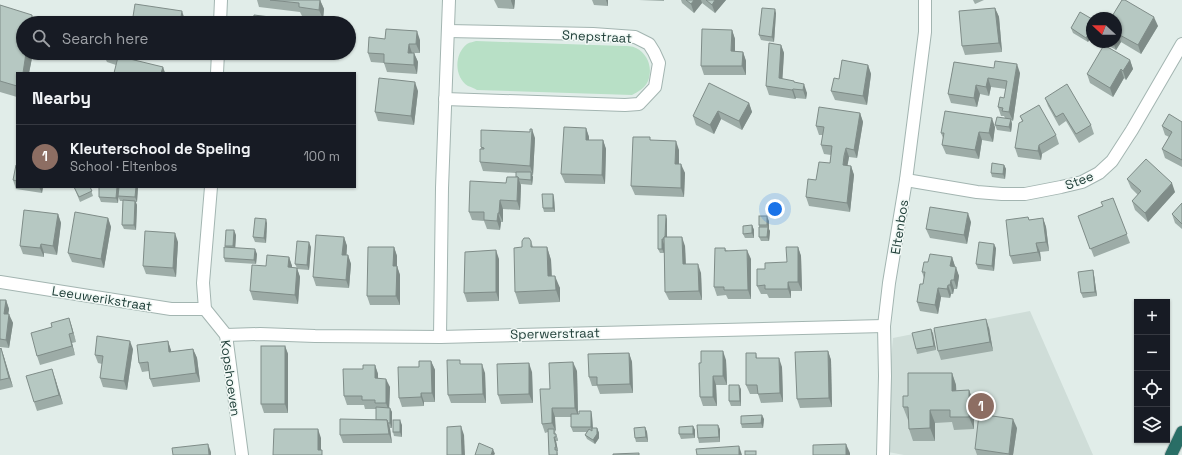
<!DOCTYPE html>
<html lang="en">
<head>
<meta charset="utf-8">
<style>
	:root { --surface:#171b24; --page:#242831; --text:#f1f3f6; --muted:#9ea1a6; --line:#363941; --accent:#fc8950 }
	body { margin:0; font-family:"Space Grotesk",sans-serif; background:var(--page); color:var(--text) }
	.controls { position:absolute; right:12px; bottom:12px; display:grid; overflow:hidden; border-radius:0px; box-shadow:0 1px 3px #0004 }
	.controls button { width:36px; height:36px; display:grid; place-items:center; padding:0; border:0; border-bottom:1px solid var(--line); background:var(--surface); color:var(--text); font:20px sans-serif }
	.compass { position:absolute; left:1086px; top:12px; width:36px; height:36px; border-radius:50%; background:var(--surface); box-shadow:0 1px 3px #0004; rotate:292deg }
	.you { position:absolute; left:775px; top:209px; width:14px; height:14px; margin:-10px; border:3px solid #fff; border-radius:50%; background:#1a73e8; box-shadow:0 0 0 6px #1a73e833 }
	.badge { display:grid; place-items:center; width:26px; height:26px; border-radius:50%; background:var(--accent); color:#fff; font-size:13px; font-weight:700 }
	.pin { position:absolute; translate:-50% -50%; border:2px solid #fff; box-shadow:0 1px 4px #0006 }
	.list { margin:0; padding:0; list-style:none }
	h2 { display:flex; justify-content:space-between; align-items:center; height:52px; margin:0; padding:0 16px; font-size:17px }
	h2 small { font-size:13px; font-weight:400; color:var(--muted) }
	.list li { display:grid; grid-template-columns:26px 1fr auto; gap:12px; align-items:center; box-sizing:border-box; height:64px; padding:0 16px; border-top:1px solid var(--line) }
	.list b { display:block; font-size:15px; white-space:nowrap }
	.list p { margin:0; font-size:13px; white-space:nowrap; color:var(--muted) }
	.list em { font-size:13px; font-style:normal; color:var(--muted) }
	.icon { flex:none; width:22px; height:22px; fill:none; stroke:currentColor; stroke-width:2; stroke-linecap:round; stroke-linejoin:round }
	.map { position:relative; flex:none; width:1182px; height:455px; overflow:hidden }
	.search { position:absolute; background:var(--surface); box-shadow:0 1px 3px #0004; left:16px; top:16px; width:340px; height:44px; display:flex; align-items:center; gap:10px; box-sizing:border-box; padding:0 14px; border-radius:22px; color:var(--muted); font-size:15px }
	.panel { position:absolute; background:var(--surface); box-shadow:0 1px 3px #0004; left:16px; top:72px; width:340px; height:116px; border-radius:0px }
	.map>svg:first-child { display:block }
</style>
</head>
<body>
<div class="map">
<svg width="1182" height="455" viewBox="0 0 1182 455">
	<rect width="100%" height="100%" fill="#e1ede9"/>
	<path fill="#cfddd8" d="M1030,311L1093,455H904L888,452L891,359L893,338Z"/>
	<path fill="#b8e0c6" d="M476,41L623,46C627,46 632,46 636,48C648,54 653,68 648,81C645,88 638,92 632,95L477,90C474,88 471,87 468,86C454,77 454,54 467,44C470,42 474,42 476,41Z"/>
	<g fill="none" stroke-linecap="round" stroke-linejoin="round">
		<defs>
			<g id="street">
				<path d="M220,23L221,0"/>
				<path d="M217,73L218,53"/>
				<path d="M445,99L625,105L639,104L655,87L659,63L654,52L649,44L635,37L593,34L448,31"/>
				<path d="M906,180L977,192L1002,194H1025L1061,187L1082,182L1099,173L1112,161L1132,130L1182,44"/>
				<path d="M211,187L203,283L205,309L226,335L242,455"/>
				<path d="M0,282L171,309H205"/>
				<path d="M226,335L260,334L315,336L440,337L884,326"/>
				<path d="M440,337L442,188L449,0"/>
				<path d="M883,455L885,376L884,326L889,283L906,180L925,32V0"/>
			</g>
			<path id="highway" d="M1171,455L1182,432"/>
		</defs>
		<use href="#street" stroke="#a3b5b1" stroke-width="14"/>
		<use href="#highway" stroke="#c1c9c8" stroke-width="14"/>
		<use href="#street" stroke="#fff" stroke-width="12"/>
		<use href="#highway" stroke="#296e66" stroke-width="12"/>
	</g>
	<g fill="#9daca7">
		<path d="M257,0H320L324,9L323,19L302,16L300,12L259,7Z"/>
		<path d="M494,0H515L514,9L498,8Z"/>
		<path d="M589,0H608V6L594,5L592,0Z"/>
		<path d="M639,0H664V1Z"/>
		<path d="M681,0H726L715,13L702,3L694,13L682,3Z"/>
		<path d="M973,0H984L975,4Z"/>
		<path d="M1122,0L1158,26L1141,54L1121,42L1116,50L1106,44L1105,42H1116Z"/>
		<path d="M0,5L33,53L29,73H17V97L0,92Z"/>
		<path d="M995,8L999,17L1002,52L965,55L962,46Z"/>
		<path d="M776,13L774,42L761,40L759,35Z"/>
		<path d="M1092,19L1088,42L1073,33L1071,28Z"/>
		<path d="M732,30L735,39V51L743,52L746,61V75H704L701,66Z"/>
		<path d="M385,39L420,40V53H412H414L418,62L417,74L387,72L384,63L371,62L368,53Z"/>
		<path d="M781,45L784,53L782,79L794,83L807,93L806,99L796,98L795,99L769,95L766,86Z"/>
		<path d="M99,53H135L136,57L135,61L163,67L165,73H114L116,65L107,62L105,58L101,57Z"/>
		<path d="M1130,60L1133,69L1126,80L1124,78L1113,97L1090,83L1087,74Z"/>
		<path d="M954,62L1020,73L1013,121L1011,120L1012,124L1011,132L997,130L995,125L1005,118L1004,116H1001L998,107L1004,98L1006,89L991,87L989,96L980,94L977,107L951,103L948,94Z"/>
		<path d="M868,65L871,74L867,105L835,100L831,91L839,79Z"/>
		<path d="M418,91L414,125L378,121L375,112Z"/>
		<path d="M1045,98L1091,125L1094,134L1079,143L1066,121L1059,126L1048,106Z"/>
		<path d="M749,103L752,112L742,130L721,119L714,134L696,125L693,116Z"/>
		<path d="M860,113L863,122L857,158L849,157L847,166H851L854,175L850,212L809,206L806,197L830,163L831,155L824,154L821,145L823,135H819L816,126Z"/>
		<path d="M1020,116L1056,135L1059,144L1042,154L1041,160L1018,157L1015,148L1022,121Z"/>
		<path d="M1182,122V167L1165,158L1162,149L1169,137L1165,135L1162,126Z"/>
		<path d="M995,127L993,142L982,140L979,159L946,154L942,145L943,138L941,133Z"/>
		<path d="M586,128L589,137V140H603L606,149L605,184L565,183L561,174Z"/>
		<path d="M535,138L533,175H532L533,177L532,185L521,184V186L520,210L503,209V222H501L500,230L487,229L484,221L472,220L469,212L506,183L516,177V173L483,171L480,162L481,149V147Z"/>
		<path d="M651,140L679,150V164L685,173L684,197L635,195L631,186Z"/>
		<path d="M17,165V187H43L42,193L16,189L13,180Z"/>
		<path d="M1004,165L1006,169L1005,179L992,177L991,173Z"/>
		<path d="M1127,179L1175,192L1148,222L1135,210L1132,201L1138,195L1131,188Z"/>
		<path d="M74,187H90L93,196L80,202Z"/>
		<path d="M99,187H138L137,202H136L137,205L136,230L124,229L122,225L123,201H120L118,196L119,190L118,203L101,202L99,197Z"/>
		<path d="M553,194L554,198L555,212H544L543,208Z"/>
		<path d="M1113,198L1130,243L1094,257L1078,216L1103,206Z"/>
		<path d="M1182,203V229L1175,223L1172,214Z"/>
		<path d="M58,214L61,223L57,255L44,253V257L23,254L20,246Z"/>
		<path d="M1028,217L1029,220L1043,218L1046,227L1049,251L1040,252L1041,261L1013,264L1010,256Z"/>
		<path d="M108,218L111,227L104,268L72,262L68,253Z"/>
		<path d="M667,219V237L685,246L686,264L701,273L702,300H669L665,292L664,244V253H660L658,249Z"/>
		<path d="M769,221V230L770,231L769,241H761L759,237V225Z"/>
		<path d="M971,222L967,244L930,238L926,229Z"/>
		<path d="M267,223L266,243L255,242L253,237Z"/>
		<path d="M752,225L754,230V238H745L743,234Z"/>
		<path d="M236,235L235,248L257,254L256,264L225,262L224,258L225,247V246Z"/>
		<path d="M344,237L347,246L346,255H348L351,264L349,288L316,286L313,277Z"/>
		<path d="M531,241L533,247H547L551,260L552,276L560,288V302L519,304L515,292L522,247Z"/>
		<path d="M178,242L176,277L146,274L143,266Z"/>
		<path d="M311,247L309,270L297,269L300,277L298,304L253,300L250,291L266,266L289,257L292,266V268H297L295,264Z"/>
		<path d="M394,247L397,256V266L400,275V305H370L367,296Z"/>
		<path d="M798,247L801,256L802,291H791V298H769L767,294H761L757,286L765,269L787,262Z"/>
		<path d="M725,248L726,250L751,259V299H728L726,295L717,296L714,287Z"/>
		<path d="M996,248L994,271L978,269L976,264Z"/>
		<path d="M952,257L955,267L959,276L957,289H954L953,294H951L950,298L941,297L938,314L920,311L917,302L923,284L924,278L922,272L928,262Z"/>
		<path d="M499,259V301L467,302L464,293Z"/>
		<path d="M1093,270L1094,275L1097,296L1083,298L1081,293Z"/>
		<path d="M0,300H6L9,309L8,314L13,323L9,348L0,347Z"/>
		<path d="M69,318L76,342L72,343L75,355L40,365L37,356L52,327Z"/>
		<path d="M989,328L993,351L941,360L938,351Z"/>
		<path d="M931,329L933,334L936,350L917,354L916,349Z"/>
		<path d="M168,341L171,352L193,349L197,358L200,382L153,387L150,379L149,371L142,372L139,363Z"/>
		<path d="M285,346L288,354V413H264L261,404Z"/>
		<path d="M1,348L4,357L13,387L0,390V349Z"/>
		<path d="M133,349L127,390L103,387L100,378L102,364L98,363L95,355Z"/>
		<path d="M828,351L831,360L832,407L800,408L797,399Z"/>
		<path d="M629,353L632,362L633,393L600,394L597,386H592L589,377Z"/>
		<path d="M756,353L757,358L782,367L783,402L761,403L758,394H750L746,385Z"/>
		<path d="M726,360L727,385H716L717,406H703L700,397L699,363Z"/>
		<path d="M431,361L435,370V402H424V406L402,407L399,398L419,367Z"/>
		<path d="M461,364L485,373L486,403H451L448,395Z"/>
		<path d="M375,365L378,374V378L390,387L389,408L392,412V428H390L392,443H343L340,435L376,420V409H365L364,405H347L344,396L363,369Z"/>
		<path d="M577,371L578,414L591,411L592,416L593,428H597L599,433V438L595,444L587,439L585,435L587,432H573L571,427V417H555V432L558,439V441H556L558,451H557L558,455H549L548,432L545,433L542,424L550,389Z"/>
		<path d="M532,372L533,403L501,404L498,395Z"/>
		<path d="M952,373L956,385V391L969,390L974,403V429L954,430L952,422L935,423V441H913L909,429V420H908L903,407L908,396Z"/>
		<path d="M55,378L63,404L37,411L34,402Z"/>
		<path d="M741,389V406H731L729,401Z"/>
		<path d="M764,419L763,428H742L741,424Z"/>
		<path d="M402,425V437L394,436L393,432Z"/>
		<path d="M693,426L695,430V438L681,439L679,434Z"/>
		<path d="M645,427L647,432L648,442H636L635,438Z"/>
		<path d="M1017,428L1013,455H977L975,449Z"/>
		<path d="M720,429V442L699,443L698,438Z"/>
	</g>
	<g fill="#7f8c88">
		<path d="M320,0L324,9L323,19L319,10Z"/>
		<path d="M511,0H515L514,9L511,1Z"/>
		<path d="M606,0H608V6Z"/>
		<path d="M694,0H701L702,3L694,13L691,4Z"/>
		<path d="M715,0H726L715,13L712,5Z"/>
		<path d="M995,8L999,17L1002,52L999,43Z"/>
		<path d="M775,9L776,13L774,42L772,37Z"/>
		<path d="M182,11L185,20V23H180Z"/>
		<path d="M32,15L35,23H31Z"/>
		<path d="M1154,17L1158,26L1141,54L1138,45Z"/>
		<path d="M1092,28V36L1088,42L1086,38Z"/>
		<path d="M732,30L735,39V60L731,51Z"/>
		<path d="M417,31L420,40V53L416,44Z"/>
		<path d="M1118,34L1121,42L1116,50L1113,42H1116V36Z"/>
		<path d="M409,44L412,53L411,62L408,53Z"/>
		<path d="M781,45L784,53L782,87L779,78Z"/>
		<path d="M743,52L746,61V75L742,66Z"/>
		<path d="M26,53H33L29,73H23Z"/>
		<path d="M132,53H135L136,57L134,68L130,59Z"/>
		<path d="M414,53L418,62L417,74L414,65Z"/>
		<path d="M1130,60L1133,69L1126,80L1123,71Z"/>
		<path d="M1017,64L1020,73L1013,121L1009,112Z"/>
		<path d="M868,65L871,74L867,105L863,96Z"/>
		<path d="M163,67L165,73H161Z"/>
		<path d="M1121,69L1124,78L1113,97L1110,88Z"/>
		<path d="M988,78L991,87L989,96L986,87Z"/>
		<path d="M415,82L418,91L414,125L411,116Z"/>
		<path d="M804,84L807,93L806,99L803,90Z"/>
		<path d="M976,85L980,94L977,107L974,98Z"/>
		<path d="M793,89L796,98L795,99L792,90Z"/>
		<path d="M749,103L752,112L742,130L739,121Z"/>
		<path d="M718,111L721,119L714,134L710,125Z"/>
		<path d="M860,113L863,122L857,158L854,150Z"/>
		<path d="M992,118L995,127L993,142L989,133Z"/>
		<path d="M1011,119L1012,124L1011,132L1009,127Z"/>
		<path d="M586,128L589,137V149L586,140Z"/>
		<path d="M532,129L535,138L533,175L530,166Z"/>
		<path d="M979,132L982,140L979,159L975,150Z"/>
		<path d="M603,140L606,149L605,184L602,175Z"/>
		<path d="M676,141L679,150V173L675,164Z"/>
		<path d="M1039,145L1042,154L1041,160L1038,151Z"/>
		<path d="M846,148L849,157L846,174L843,165Z"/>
		<path d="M681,164L685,173L684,197L681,188Z"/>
		<path d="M1004,165L1006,169L1005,179L1003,174Z"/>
		<path d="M851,166L854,175L850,212L847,203Z"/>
		<path d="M531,172L533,177L532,185L531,180Z"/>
		<path d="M518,177L521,186L520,210L517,201Z"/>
		<path d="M1172,183L1175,192L1148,222L1145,213Z"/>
		<path d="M39,187H43L42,193Z"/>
		<path d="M117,187H119L118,203L116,198Z"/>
		<path d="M136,187H138L137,202L135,197Z"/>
		<path d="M553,194L554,198L555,212L553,208Z"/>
		<path d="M500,200L503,209V222L499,213Z"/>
		<path d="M135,201L137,205L136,230L134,225Z"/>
		<path d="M498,213L501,222L500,230L497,221Z"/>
		<path d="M968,213L971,222L967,244L964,235Z"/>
		<path d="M58,214L61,223L57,255L53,246Z"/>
		<path d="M666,215L667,219V243L665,239Z"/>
		<path d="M767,216L769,221V230L767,225Z"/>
		<path d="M108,218L111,227L104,268L101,259Z"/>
		<path d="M1043,218L1046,227L1049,251L1046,242Z"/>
		<path d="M266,219L267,223L266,243L264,238Z"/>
		<path d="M752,225L754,230V238L752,233Z"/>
		<path d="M768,227L770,231L769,241L767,237Z"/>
		<path d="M234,230L236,235L235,251L233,246Z"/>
		<path d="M175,233L178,242L176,277L173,268Z"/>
		<path d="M344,237L347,246L346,264L342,255Z"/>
		<path d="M682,237L685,246L686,273L683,264Z"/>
		<path d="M662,239L664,244V253L662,249Z"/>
		<path d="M309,242L311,247L309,270L307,265Z"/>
		<path d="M1036,243L1040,252L1041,261L1038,252Z"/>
		<path d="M41,244L44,253V257L40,248Z"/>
		<path d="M994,244L996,248L994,271L992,266Z"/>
		<path d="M394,247L397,256V266L400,275V305L396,296L393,266Z"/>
		<path d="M547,247L551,260L552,289L548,276Z"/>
		<path d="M798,247L801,256L802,291L798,282Z"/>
		<path d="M255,249L257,254L256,264L254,260Z"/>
		<path d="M496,250L499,259V301L496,292Z"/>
		<path d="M747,250L751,259V299L748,290Z"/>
		<path d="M348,255L351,264L349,288L346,280Z"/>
		<path d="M289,257L292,266L291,276L288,267Z"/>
		<path d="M952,257L955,266L953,275L950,266Z"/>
		<path d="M698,264L701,273L702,300L699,291Z"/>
		<path d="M956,267L959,276L957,289L954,280Z"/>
		<path d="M297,268L300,277L298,304L295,295Z"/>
		<path d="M1093,270L1094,275L1097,296L1095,292Z"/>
		<path d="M555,276L560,288V302L556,290Z"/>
		<path d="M951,280L954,289L953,294L950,285Z"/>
		<path d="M788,282L791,291V298L788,289Z"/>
		<path d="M948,285L951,294L950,298L947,289Z"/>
		<path d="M938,288L941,297L938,314L935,305Z"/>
		<path d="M6,300L9,309L7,322L4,314Z"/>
		<path d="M9,314L13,323L9,348L6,340Z"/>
		<path d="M69,318L72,327L76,342L73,333Z"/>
		<path d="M986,319L989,328L993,351L990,342Z"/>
		<path d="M931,329L933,334L936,350L934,346Z"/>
		<path d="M69,334L72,343L75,355L72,346Z"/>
		<path d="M130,341L133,349L127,390L124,381Z"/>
		<path d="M168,341L171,350L172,361L169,352Z"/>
		<path d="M285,346L288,354V413L285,404Z"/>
		<path d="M1,348L4,357L13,387L9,378Z"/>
		<path d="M193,349L197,358L200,382L196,373Z"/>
		<path d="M723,351L726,360L727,385L723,376Z"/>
		<path d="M828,351L831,360L832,407L829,398Z"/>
		<path d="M629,353L632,362L633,393L630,384Z"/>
		<path d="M779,358L782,367L783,402L780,393Z"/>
		<path d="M431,361L435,370V402L432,393Z"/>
		<path d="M573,362L577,371L578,416L575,408Z"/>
		<path d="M529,363L532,372L533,403L529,394Z"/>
		<path d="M482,364L485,373L486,403L483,394Z"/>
		<path d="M375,365L378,374V387L375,378Z"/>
		<path d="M52,369L55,378L63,404L59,395Z"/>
		<path d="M952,373L956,385L957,403L952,391Z"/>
		<path d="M713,376L716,385L717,406L713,397Z"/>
		<path d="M386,379L390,387L389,412L386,403Z"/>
		<path d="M739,385L741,389V406L740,401Z"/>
		<path d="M969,390L974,403V429L969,417Z"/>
		<path d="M421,393L424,402V406L421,397Z"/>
		<path d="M390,408L392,412V428L390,423Z"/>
		<path d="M552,408L555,417L556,432L552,423Z"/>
		<path d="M930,410L935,423V441L930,428Z"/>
		<path d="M591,411L592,416L593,432L591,427Z"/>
		<path d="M762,415L764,419L763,428L761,423Z"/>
		<path d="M1013,419L1017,428L1013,455H1009Z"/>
		<path d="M387,420L390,429L392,443L389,434Z"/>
		<path d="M400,420L402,425V437L400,432Z"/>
		<path d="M718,425L720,429V442L719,437Z"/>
		<path d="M461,426L464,435L465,455H462Z"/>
		<path d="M693,426L695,430V438L693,434Z"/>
		<path d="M645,427L647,432L648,442L646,437Z"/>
		<path d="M597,428L599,433V438L595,444L593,440Z"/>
		<path d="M318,429L321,438V455L318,450Z"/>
		<path d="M554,437L556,441L558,451L556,447Z"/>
		<path d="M208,444L211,452V455H209Z"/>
		<path d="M846,444L850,453V455H846Z"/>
		<path d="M739,446L742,455H739Z"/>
		<path d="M493,449L495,454L494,455H491Z"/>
	</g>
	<g fill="#b6c8c2" stroke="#7f8c88">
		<path d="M270,0H320L319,10L299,7V3Z"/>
		<path d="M686,0H694L691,4Z"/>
		<path d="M706,0H715L712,5Z"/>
		<path d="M1122,0H1125L1154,17L1138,45L1118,34L1116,36V18H1111Z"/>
		<path d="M135,4L182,11L180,23H132Z"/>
		<path d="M0,5L32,15L31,23H23V53H26L23,73H17V86L0,81Z"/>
		<path d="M762,8L775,9L772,37L759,35Z"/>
		<path d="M995,8L999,43L962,46L959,11Z"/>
		<path d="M1080,12L1092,19V28L1086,38L1071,28Z"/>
		<path d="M254,15L278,18V21H282V23H253Z"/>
		<path d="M307,18L330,22V23H306Z"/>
		<path d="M386,29L417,31L416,44H409L408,53H414V65L384,63V54L368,53L369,37L385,39Z"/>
		<path d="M702,29L732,30L731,51L743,52L742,66H701Z"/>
		<path d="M769,43L781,45L779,78L794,81V82L804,84L803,90L793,89L792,90L766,86Z"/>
		<path d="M1104,45L1130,60L1123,71L1121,69L1110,88L1087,74Z"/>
		<path d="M104,53H132L130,59L163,67L161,73H114L118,57L104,54Z"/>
		<path d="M842,60L868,65L863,96L831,91L834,78L839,79Z"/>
		<path d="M995,61L1017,64L1009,112L1002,111L1003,108L998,107L1000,97L1004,98L1007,81L988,78L986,87L976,85L974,98L948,94L954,62L994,68Z"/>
		<path d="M379,78L415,82L411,116L375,112Z"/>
		<path d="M709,83L749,103L739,121L718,111L710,125L693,116Z"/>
		<path d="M1067,84L1091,125L1076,134L1063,113L1056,117L1045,98Z"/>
		<path d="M1039,105L1056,135L1039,145L1038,151L1015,148L1019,123L1023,121L1020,116Z"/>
		<path d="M819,107L860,113L854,150L846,148L844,156L843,165L851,166L847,203L806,197L808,179L816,180L819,162L830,163L832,146L821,145L824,127L816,126Z"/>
		<path d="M945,111L992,118L989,133L979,132L975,150L942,145L944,133H941Z"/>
		<path d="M1169,114L1182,122V160L1162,149L1172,132L1162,126Z"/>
		<path d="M997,117L1011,119L1009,127L995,125Z"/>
		<path d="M564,127L586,128V140H603L602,175L561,174Z"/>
		<path d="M530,129H532L530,166L480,162V149H484V148L481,147V130L530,132Z"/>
		<path d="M633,137H650V140L676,141L675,164H681V188L631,186Z"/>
		<path d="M1146,159L1172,183L1145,213L1132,201L1141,191L1127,179Z"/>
		<path d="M992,163L1004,165L1003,174L991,173Z"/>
		<path d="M16,165H17V181L13,180Z"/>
		<path d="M516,172H531V180L519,179L518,177H516Z"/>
		<path d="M507,177H518L517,201L500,200L499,213H498L497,221L484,220V212H469L470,181L506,183Z"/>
		<path d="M74,187H90L92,191L79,197Z"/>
		<path d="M99,187H117L116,198L99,197Z"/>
		<path d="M119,187H136L135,197L118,196Z"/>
		<path d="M542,194H553V208H543Z"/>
		<path d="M1113,198L1127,234L1090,249L1078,216L1103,206L1101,202Z"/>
		<path d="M123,200L135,201L134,225H122Z"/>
		<path d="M1182,203V224L1172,214Z"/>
		<path d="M930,207L968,213L964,235L926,229Z"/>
		<path d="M24,210L58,214L53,246L41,244L40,248L20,246Z"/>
		<path d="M75,212L108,218L101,259L68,253Z"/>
		<path d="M658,215H666L665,237H664V239H662V249H658Z"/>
		<rect x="759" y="216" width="8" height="9"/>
		<path d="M1028,217L1029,220L1043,218L1046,242L1036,243L1038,252L1010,256L1006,220Z"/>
		<path d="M255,218L266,219L264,238L253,237Z"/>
		<path d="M752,225V233L743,234V226Z"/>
		<path d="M759,227H768L767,237H759Z"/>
		<path d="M226,230H234L233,246H225Z"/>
		<path d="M145,231L175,233L173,268L143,266Z"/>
		<path d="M316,235L344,237L342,255H348L346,280L313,277Z"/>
		<path d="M664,237H682L683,264H698L699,291L665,292Z"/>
		<path d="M524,238H529L531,241V247H547L548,276H555L556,290L515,292L514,248L522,247V241Z"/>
		<path d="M297,241L309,242L307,265L295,264Z"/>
		<path d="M979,242L994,244L992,266L976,264Z"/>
		<path d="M224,247L255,249L254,260L224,258Z"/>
		<path d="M368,247H394L393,266H397L396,296H367Z"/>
		<path d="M786,247H798V282H788V289H765V285L757,286V269H765V263L787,262Z"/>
		<path d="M715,248H725V251L747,250L748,290H724V287H714Z"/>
		<path d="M496,250V292L464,293L465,252Z"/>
		<path d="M930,254L952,257L950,266L956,267L954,280H951L950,285H948L947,289L938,288L935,305L917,302L920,284H923L925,272H922L924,262H928Z"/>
		<path d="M267,255L289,257L288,267L297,268L295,295L250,291L252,265L266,266Z"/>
		<path d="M1093,270L1095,292L1081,293L1078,272Z"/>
		<path d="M0,300H6L4,314H9L6,340L0,339Z"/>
		<path d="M69,318L73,333L69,334L72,346L37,356L31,333L52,327L51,323Z"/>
		<path d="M986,319L990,342L938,351L934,328Z"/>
		<path d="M931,329L934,346L916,349L912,333Z"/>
		<path d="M97,336L130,341L124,381L100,378L103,356L95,355Z"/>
		<path d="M168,341L169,352L193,349L196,373L150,379L148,362L139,363L137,345Z"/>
		<rect x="261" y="346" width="24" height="58"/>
		<path d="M1,348L9,378L0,380V349Z"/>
		<path d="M701,351H723V376H713V397H700L699,363H701Z"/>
		<path d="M828,351L829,398L797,399L795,352Z"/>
		<path d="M629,353L630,384L597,385V377H589L588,354Z"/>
		<path d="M746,353H756V358H779L780,393L758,394L757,385H746Z"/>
		<path d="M447,360H460V364H482L483,394L448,395Z"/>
		<path d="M419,361H431L432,393H421V397L399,398L398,367H419Z"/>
		<path d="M573,362L575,408H552V423L542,424L540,389H550L549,363Z"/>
		<path d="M529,363V394L498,395L497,364Z"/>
		<path d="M363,365H375V378L386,379V403H375V400H362V396H344L343,369H363Z"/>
		<path d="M52,369L59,395L34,402L26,376Z"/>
		<path d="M908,373H952V391L969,390V417H950V410H930V428L909,429L908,407H903V396H908Z"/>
		<path d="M729,385H739L740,401H729Z"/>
		<path d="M376,407L390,408V423H388L387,420H376Z"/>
		<path d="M579,411H591V427H571V414H579Z"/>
		<path d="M979,414L1013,419L1009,454L975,449Z"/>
		<path d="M762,415L761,423L741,424V416Z"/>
		<path d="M340,419L387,420L389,434L340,435Z"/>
		<rect x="393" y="420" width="7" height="12"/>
		<path d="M697,425H718L719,437L698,438Z"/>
		<path d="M461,426L462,455H447V427Z"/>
		<path d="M693,426V434H679V427Z"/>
		<path d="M645,427L646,437L635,438L634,428Z"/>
		<path d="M592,428H597V434L593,440L585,435L589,429L592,431Z"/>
		<path d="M274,429H318V450H322V455H273Z"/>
		<path d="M548,429H554V434H556V437H554L556,447H555V450H557V455H549Z"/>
		<path d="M479,443L493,449L491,455H475Z"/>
		<path d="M208,444L209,455H173L172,448Z"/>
		<path d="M846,444V455H813V445Z"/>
		<path d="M739,446V455H697L696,449Z"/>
		<rect x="745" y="451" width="11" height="4"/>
		<path d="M639,453V455H613V454Z"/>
	</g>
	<g text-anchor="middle" stroke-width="3" stroke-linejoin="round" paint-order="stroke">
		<g font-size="13" fill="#203f39" stroke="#f2f9f6">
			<text transform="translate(597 36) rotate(3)" y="5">Snepstraat</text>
			<text transform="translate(1079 180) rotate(-21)" y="5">Stee</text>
			<text transform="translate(899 227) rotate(-81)" y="5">Eltenbos</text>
			<text transform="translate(102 298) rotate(9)" y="5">Leeuwerikstraat</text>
			<text transform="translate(555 333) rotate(-1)" y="5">Sperwerstraat</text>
			<text transform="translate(231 378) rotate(82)" y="5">Kopshoeven</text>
		</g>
	</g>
</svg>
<div class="controls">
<button>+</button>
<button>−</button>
<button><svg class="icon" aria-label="locate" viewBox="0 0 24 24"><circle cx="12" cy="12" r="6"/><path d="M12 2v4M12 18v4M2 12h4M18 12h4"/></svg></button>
<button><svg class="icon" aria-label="layers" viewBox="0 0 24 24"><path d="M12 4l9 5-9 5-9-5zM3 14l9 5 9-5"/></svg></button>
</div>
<svg class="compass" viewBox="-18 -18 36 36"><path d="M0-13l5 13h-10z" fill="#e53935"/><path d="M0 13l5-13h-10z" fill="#9ea1a6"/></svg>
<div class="you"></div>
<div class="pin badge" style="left:981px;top:406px;background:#8d6e63">1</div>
<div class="search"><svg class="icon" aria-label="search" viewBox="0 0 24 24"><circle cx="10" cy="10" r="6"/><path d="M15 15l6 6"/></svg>Search here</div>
<section class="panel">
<h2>Nearby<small></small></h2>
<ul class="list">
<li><span class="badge" style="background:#8d6e63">1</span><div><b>Kleuterschool de Speling</b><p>School · Eltenbos</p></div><em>100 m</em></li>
</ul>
</section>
</div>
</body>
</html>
